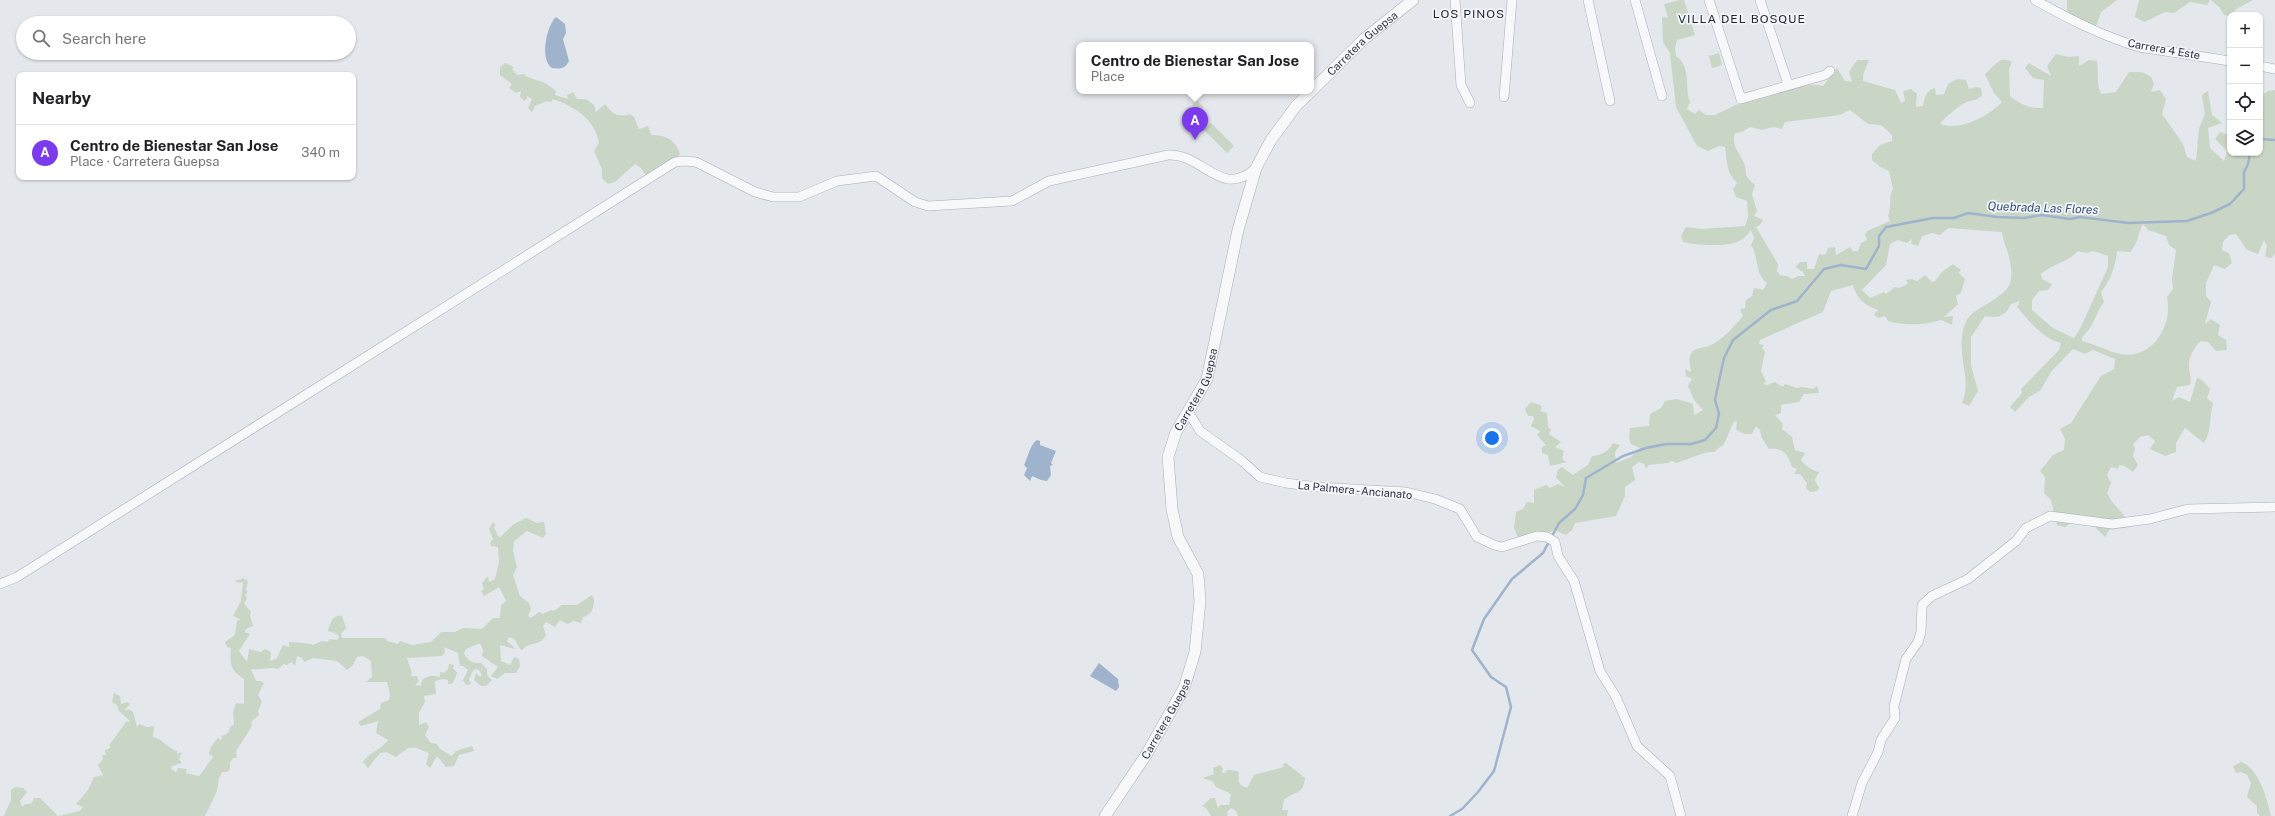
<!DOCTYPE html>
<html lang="en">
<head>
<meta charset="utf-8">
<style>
	:root { --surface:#fff; --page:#f6f6f6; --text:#202124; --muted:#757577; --line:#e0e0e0; --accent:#7c3aed }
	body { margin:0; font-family:"Public Sans",sans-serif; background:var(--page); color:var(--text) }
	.controls { position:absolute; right:12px; top:12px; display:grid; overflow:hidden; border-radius:8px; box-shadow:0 1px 3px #0004 }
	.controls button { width:36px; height:36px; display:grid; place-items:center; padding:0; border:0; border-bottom:1px solid var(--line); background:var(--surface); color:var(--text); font:20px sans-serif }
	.you { position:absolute; left:1492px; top:438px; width:14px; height:14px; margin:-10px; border:3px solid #fff; border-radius:50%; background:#1a73e8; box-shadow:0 0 0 6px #1a73e833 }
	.badge { display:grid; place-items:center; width:26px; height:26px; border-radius:50%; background:var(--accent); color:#fff; font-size:13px; font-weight:700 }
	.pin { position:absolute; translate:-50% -33px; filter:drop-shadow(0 1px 2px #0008) }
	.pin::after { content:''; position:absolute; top:21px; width:14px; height:12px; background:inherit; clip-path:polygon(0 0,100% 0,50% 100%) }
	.popup { position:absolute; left:1076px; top:42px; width:238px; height:52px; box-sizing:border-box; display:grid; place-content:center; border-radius:8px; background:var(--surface); filter:drop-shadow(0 1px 3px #0005); font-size:13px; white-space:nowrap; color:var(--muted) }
	.popup b { font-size:15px; color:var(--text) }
	.popup::after { content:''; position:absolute; left:50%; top:100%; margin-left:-8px; border:8px solid transparent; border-top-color:var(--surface) }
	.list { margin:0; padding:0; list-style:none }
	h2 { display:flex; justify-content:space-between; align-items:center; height:52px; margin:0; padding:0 16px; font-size:17px }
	h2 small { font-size:13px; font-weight:400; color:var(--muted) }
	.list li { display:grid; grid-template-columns:26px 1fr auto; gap:12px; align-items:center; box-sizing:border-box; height:56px; padding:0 16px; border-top:1px solid var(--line) }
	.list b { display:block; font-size:15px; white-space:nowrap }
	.list p { margin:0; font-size:13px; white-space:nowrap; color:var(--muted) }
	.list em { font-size:13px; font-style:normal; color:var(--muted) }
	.icon { flex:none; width:22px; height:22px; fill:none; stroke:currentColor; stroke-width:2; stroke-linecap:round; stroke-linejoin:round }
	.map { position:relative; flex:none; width:2275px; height:816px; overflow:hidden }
	.search { position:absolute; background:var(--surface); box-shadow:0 1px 3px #0004; left:16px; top:16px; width:340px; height:44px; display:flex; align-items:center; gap:10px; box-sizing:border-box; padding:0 14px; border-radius:22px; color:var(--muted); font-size:15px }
	.panel { position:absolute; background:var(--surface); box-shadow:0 1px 3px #0004; left:16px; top:72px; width:340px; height:108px; border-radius:8px }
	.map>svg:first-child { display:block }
</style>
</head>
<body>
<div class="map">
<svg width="2275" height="816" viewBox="0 0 2275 816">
	<rect width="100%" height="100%" fill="#e4e7ec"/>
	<g fill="#c9d6c5" fill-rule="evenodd">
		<path d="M1680,0H1684L1695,35L1677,40L1675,48L1676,56C1692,68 1684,86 1690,102L1687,109L1695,114L1699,110L1706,115H1715L1742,102H1749L1769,96L1777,90C1793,92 1806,81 1823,86L1837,68L1845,81L1852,82L1849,72L1857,60H1869L1863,75V81L1895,90L1901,103L1905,101L1903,91L1911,89L1917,94L1916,107L1923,106C1925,97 1925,91 1935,88L1936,95L1944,94L1948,84L1957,79L1966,80L1969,89L1976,87L1981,88L1982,95C1976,102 1972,99 1965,103C1961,104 1941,121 1940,124C1960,131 1988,117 2002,102L1994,93L1985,74C1995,66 1999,55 2012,62L2009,69L2010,96C2021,105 2029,108 2043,108L2044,80L2033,78L2025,68L2029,63L2051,76L2047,66L2056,54L2068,57L2079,56V66L2089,60L2097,61C2099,73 2096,84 2101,94L2116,92L2129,72H2142L2151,77L2154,84L2151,92L2160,90L2166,99L2162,114L2183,144L2187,157L2196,161L2199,129L2205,114L2202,95L2208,91L2212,115L2222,123L2208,128L2210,148L2224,161L2227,151L2215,139L2220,132L2230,135V153H2260V97L2268,91L2275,90V253L2272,258L2265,257L2267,246L2264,240L2258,254L2247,250L2236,234L2229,235L2223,242L2222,250L2229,253L2232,263L2225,269L2214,265L2206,283V296L2211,302L2205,324L2211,319L2220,325L2218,335L2226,340L2227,350L2216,351L2208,342L2201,341C2195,345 2188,359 2189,366C2189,374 2192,378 2190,385L2177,387L2172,401L2179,397L2190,402L2197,378L2202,380L2210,389L2207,398L2213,403C2209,418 2212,430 2204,443L2185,428L2176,443V452L2165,456L2150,449L2155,441L2148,435L2140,437L2133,444L2135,449L2133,456L2138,465L2133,472L2125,466L2119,465L2118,469L2111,467L2107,475L2111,483L2107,493C2113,507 2127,514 2130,527L2109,530L2105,537L2095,527L2072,522L2065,527L2057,525L2051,500L2044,493L2045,477L2040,471L2053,455L2064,450L2065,439L2060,429L2071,423L2101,376L2114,369L2115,359L2093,350L2085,354L2073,349L2051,372L2040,391L2029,397L2015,412L2010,407L2022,393L2021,389L2059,350L2061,343C2043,339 2029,321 2017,307L2020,301L2011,304C2005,317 1998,318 1985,316L1971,337V365L1978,391L1969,406L1962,403C1972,381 1957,355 1963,331C1964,327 1966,320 1969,317C1978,306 2009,296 2011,280C2013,257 2005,251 2002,232L1948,228L1940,235L1932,233L1922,236L1918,246L1911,244L1912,239L1907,243L1898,240L1890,244L1886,265L1862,290L1870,298L1884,292L1886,294L1895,287L1899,288L1908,284L1906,280L1912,279L1917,281L1925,275L1932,282L1935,281L1942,272L1953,264L1961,270L1959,273L1965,279L1961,293L1956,296L1958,304L1944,317L1953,316L1952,325L1941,320C1926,325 1904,326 1888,321L1885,316L1879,318L1874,315L1878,310C1865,306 1856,298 1853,285L1831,291L1823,312C1801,321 1781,331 1760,340L1759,344L1764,345L1762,348L1765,352L1761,371L1766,381L1763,384L1767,385L1775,382L1783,387L1785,384L1797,388L1802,387L1813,389L1817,386L1819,393L1804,394L1799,402L1781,405V413L1775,415L1783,424L1782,429L1792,437L1795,450L1805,453L1801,460C1806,466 1812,471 1819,472L1815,480L1819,488L1817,491L1810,492L1806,488L1807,483L1800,474H1794L1797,469L1792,467C1788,454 1783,447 1769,449L1762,438L1760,430L1756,426L1752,434H1745L1736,430L1737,422L1734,421L1724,444L1714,452H1707L1676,463L1672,461L1668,463L1649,465L1646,468L1644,464L1639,462L1632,467L1635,480L1625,487V496L1616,516L1575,523L1572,530L1566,535L1554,530L1548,533L1519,540L1514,528L1516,512L1523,509L1527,502L1534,503V490L1546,485L1550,488L1558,484L1565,487L1556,477L1558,470L1562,467L1573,475L1588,465L1592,456C1602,455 1608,452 1613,443L1620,445L1615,452L1616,463L1631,457L1640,448L1631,444L1629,438L1630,428L1649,426L1650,414L1661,408L1665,401L1677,399L1693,404L1694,415L1703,410L1694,400L1688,386L1692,379L1686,376L1685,369L1691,372C1691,367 1688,360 1690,356C1693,346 1704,349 1711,345C1724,339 1733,327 1743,316L1740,309L1745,308L1746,300L1752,296L1754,288L1763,290L1767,283C1755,275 1759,257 1751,245L1754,238L1751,230C1747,235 1743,240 1737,242C1726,247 1695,245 1683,242L1681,236L1686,227L1700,229L1745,226L1748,217L1747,201L1736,197L1733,189L1737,183C1726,173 1727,160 1725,147L1719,146L1708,151L1697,146L1676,107L1670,53L1663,42L1662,17L1668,18L1664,4ZM1850,110L1868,124L1881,125L1892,135V141L1880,145L1872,154V160L1880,167L1889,171L1893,189C1888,198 1892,207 1888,216L1890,221L1867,231L1865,235L1867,240L1861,243L1858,251H1853L1850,247L1836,255L1835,247L1828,248L1825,255L1819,254L1814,269H1807V262H1800L1795,267L1803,272L1805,276H1798L1792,279L1787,276L1780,275L1777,271L1778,264L1756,227L1760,225L1763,220L1754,216L1757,211L1752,194L1755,185C1741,174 1749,173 1743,161C1739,152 1731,145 1735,133L1742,132L1750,127L1762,130L1773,127L1782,129L1785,122L1840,115ZM2143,224L2148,230L2166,236L2169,245L2176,250L2172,279L2173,289L2167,297C2173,325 2153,360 2120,354C2107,351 2095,344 2082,341V337C2094,327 2095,314 2104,302L2101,292C2110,282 2116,265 2117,251L2130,252C2139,242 2137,235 2143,224ZM2078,251L2086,253L2093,251L2108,256V267L2080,329L2074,338L2053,328L2032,310V300L2039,291L2048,290L2052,284L2042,279L2041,274C2052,264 2068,262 2078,251Z"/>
		<path d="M2067,0H2117L2101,12L2096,26L2067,13Z"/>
		<path d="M2139,0H2210L2207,5L2190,2L2174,13L2165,12L2144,22L2135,17Z"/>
		<path d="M2211,0H2253L2236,9L2230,16L2224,15L2220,8Z"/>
		<path d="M1719,53L1722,65L1712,68L1709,56Z"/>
		<path d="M505,63L514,67L512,69L517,75L526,74L525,76L545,83L556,91L555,95L568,99L567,95L573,92L577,99H586L594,105L596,112L605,104C613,114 617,118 630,114L634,117L639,129L648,126L651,135C666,135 674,139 680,153L677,159L647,177L641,168L635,164L615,182L608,184L602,178V169L594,151L599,143C595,119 575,107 553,99L551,102L547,101L535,106L532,112L528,108L532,99L527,96V99L524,101L520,97L521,91L516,93L509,88L512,84L500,75V67Z"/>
		<path d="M1197,100L1204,108L1202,109H1196L1192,104Z"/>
		<path d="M1190,106L1195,111L1193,118L1185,110Z"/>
		<path d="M1197,118H1202L1207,123L1202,128L1194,120Z"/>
		<path d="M1211,123L1234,146L1227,153L1204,130Z"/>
		<path d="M1531,402L1540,405L1542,408L1540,411L1547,413L1548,427L1551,430L1549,434L1561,442L1555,447L1564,451L1562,459L1567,462L1550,466L1548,455L1542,453V447L1546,445L1537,435L1540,431L1531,426L1534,419L1533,416H1528L1525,409Z"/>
		<path d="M526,518L537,523L544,522L546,534L543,538L527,531L514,541L513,551L517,567L513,575L520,596L529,603L531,609L528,616L531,618L539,612L543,614L551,610L554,611L562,605H577L592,595L594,599C594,608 592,615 583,617L581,623L574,621L567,624L560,620L555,627L546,622L543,626L546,635C541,644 537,642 529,645C527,645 524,649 521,650L514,639L509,637L507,641L514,647V649L500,645L501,661L510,665L514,657L519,659L520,666L516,673H505L497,679L491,676L498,667L482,656L483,650L480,643L466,649L464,653C468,662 472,663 481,663L487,669V675L492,680L486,686H481L474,680L476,673L480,677L482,675L479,670L474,669L469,679L471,684L466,685L463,680L468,670L463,666H460L458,653L444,647L445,652L442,656L407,658L412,673L410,676H417L419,681L415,685L421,686L422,680C429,675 432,675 440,677V672L444,673L448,669L449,664L454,665L453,668L457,673L453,683L448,684V680L443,679L435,681L436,694L424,696L425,702L419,713V725L426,722L429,727L425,735L431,743L437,744L440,749L452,756L456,751L472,746L474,751L459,755L454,766L446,767L437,756L430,768L426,764L429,753C410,745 411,745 396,757L386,752L380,753L368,768L363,762C369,752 380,751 388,740L376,733L378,721L361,726L358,722L380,709L381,703L389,700L390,694L387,682H366L372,677L371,661L363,656L357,657L353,665L347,670L337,661L313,658L304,662L302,658L297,656L295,665L291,662L287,665L284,664L278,669C268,666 260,671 251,669L256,681H261L264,683L258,695L262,702L258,711L259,715L251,722L252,726L236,751L237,758H233L230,763V770L227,772H222L219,778L217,791L205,816H4L11,800V790L15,787L23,788L27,792L20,801L22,807L25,804H31L34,798H40L58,816L80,811L83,807L76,804L88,790L94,777L103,775L98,765L103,759L102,755H106L105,750L110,748V744L126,722L130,721L119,711L117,705L112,702L114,693L120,696L121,704L127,702L130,704L125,709L126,711L128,709L133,712L137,727L139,724L147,727L154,726L153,737C163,739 167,748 177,751V754L182,752L179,759L182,763L172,766L171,769L176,772L178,768L187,769L186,773L199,776C205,771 206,764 212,759L213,756L209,754C210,747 214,742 218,738L221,740L222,736L228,733L231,726L234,725L233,713L236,703L244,704V679C229,669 230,664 231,648L227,647L225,642L235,635L237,621L241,620L233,616L241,601L243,582L237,583L235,580H240L243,578L248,581L246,590L248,592L245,595L247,598L244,603L251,612L250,615L253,626L246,629L245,632L250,634L239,651L247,662L249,649L261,652L265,649L271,652L270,661L277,658L283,645L289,647V642C296,642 307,643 313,645L322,641L327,642L330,639L337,640L339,637L337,634L328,631C330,623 333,614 342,616L346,628L341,634L342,638H385L387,641L398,644L400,641L412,645L431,642L441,632H455L463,628L482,629L493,618H500L501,605L506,601L499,587L484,596L481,591L484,589L482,583L488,576L489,582L495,579L499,562L498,547L491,546L490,543L493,539L489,529L493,522L496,525L494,527L498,536L500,537L514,524Z"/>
		<path d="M2241,762C2259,768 2267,799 2271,816H2260L2257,812V806L2247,797L2251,783L2247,775L2241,772L2236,773L2233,766Z"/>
		<path d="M1286,763L1305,778C1303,794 1297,791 1286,798C1282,800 1284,806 1282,810H1288L1287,816H1238L1236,811L1231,808L1227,812L1228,816H1211L1206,808L1202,806L1211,798H1215L1218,808L1220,805H1229L1231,794L1216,787L1213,782L1203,778L1214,774L1213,768L1220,765L1223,768L1222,773H1225L1227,770L1238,771C1241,781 1234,782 1247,788L1254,775L1284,767L1283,764Z"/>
	</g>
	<g fill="#9fb4cc">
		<path d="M556,17L565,24L566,33L563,39L569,61C565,69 560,69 552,68C539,59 547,25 556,17Z"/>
		<path d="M1037,440L1040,441V445L1056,451L1051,463L1053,465L1050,466L1051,475L1047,481L1041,480L1032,476L1030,481L1024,475L1027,468L1024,465C1027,460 1030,444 1037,440Z"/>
		<path d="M1099,663L1118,679L1119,687L1116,691L1090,676Z"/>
	</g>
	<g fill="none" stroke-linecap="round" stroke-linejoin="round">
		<g stroke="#9fb4cc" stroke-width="2.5">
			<path d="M2260,139L2275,140"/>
			<path d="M1450,816L1462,809L1478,792L1494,771L1511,707L1506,687L1491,677L1472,650L1484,619L1512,579L1543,553L1559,523L1575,509L1583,495L1586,478L1623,456L1646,448L1666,444H1691L1705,440L1716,428L1719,414L1715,400L1719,381L1724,358L1733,340L1771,310L1797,301L1824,269L1841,265L1866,269L1879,246V236L1886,227L1933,218H1954L1968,213L1997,217L2024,218L2042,215L2070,219L2080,217L2128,223L2187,221L2211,213L2230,204L2244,189V172L2248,164L2250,153"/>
		</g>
		<defs>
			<g id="minor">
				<path d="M1455,0L1461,85L1470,103"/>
				<path d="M1588,0L1610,101"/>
				<path d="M1635,0L1662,96"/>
				<path d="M1709,0L1741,99L1825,75L1830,71"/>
				<path d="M1760,0L1788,84"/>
				<path d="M2035,0C2069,19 2102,36 2139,47L2230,61"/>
				<path d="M2260,66L2275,69"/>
				<path d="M1504,97L1512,0"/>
				<path d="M1188,411L1200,431L1241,460L1260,477L1286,483L1317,487L1406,492L1435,499L1460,509L1477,537L1494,545L1502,547L1537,536L1547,537L1555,542L1558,556L1574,581L1600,671L1616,697L1637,746L1670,776L1681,816"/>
				<path d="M0,584L17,577L675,162L684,161L696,162L755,192L773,197H799L837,181L876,176L915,202L928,206L1012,201L1049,181L1168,155C1203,153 1221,200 1256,168"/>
				<path d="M1852,816L1862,783L1878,752L1881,740L1895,718L1894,706L1906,659L1918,642L1921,632L1922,605L1932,596L1968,579L2016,541L2026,528L2050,516L2112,524L2150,519L2188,509L2275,507"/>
			</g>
			<g id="tertiary">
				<path id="s1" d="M1105,816L1146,755L1184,688L1195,652L1200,601L1198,574L1178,537L1172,509L1168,457L1176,432L1207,379L1238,230L1256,168L1271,140L1296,106L1364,39L1413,0"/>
			</g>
		</defs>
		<use href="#minor" stroke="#a9aeb7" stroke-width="10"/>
		<use href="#tertiary" stroke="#a9aeb7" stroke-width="12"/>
		<use href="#minor" stroke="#f7f8fa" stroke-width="9"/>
		<use href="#tertiary" stroke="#f7f8fa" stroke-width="11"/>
	</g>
	<g text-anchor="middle" stroke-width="3.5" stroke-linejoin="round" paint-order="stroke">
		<g font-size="11" fill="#2b3445" stroke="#f4f6f9">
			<text dy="4" stroke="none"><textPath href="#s1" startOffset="859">Carretera Guepsa</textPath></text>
			<text transform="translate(2164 49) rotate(10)" y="4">Carrera 4 Este</text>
			<text dy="4" stroke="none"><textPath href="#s1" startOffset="463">Carretera Guepsa</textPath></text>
			<text transform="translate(1355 490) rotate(5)" y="4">La Palmera - Ancianato</text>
			<text dy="4" stroke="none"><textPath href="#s1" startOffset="115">Carretera Guepsa</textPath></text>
		</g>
		<g font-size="12" letter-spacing="1" fill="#1d2536" stroke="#f4f6f9">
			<text x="1469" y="18">LOS PINOS</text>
			<text x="1742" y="23">VILLA DEL BOSQUE</text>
		</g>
		<g font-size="12" font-style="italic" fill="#34527a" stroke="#f4f6f9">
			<text transform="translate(2043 208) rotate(2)" y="4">Quebrada Las Flores</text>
		</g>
	</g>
</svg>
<div class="controls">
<button>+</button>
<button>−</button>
<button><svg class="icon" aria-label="locate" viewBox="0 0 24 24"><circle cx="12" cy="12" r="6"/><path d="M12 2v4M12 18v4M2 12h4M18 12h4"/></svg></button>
<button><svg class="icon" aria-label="layers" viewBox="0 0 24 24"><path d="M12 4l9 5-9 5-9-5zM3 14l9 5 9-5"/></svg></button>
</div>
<div class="you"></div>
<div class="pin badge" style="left:1195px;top:140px">A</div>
<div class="popup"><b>Centro de Bienestar San Jose</b>Place</div>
<div class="search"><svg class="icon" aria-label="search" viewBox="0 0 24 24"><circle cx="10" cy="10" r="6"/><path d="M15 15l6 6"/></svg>Search here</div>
<section class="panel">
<h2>Nearby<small></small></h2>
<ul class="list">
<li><span class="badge">A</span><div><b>Centro de Bienestar San Jose</b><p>Place · Carretera Guepsa</p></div><em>340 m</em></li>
</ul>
</section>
</div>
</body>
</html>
